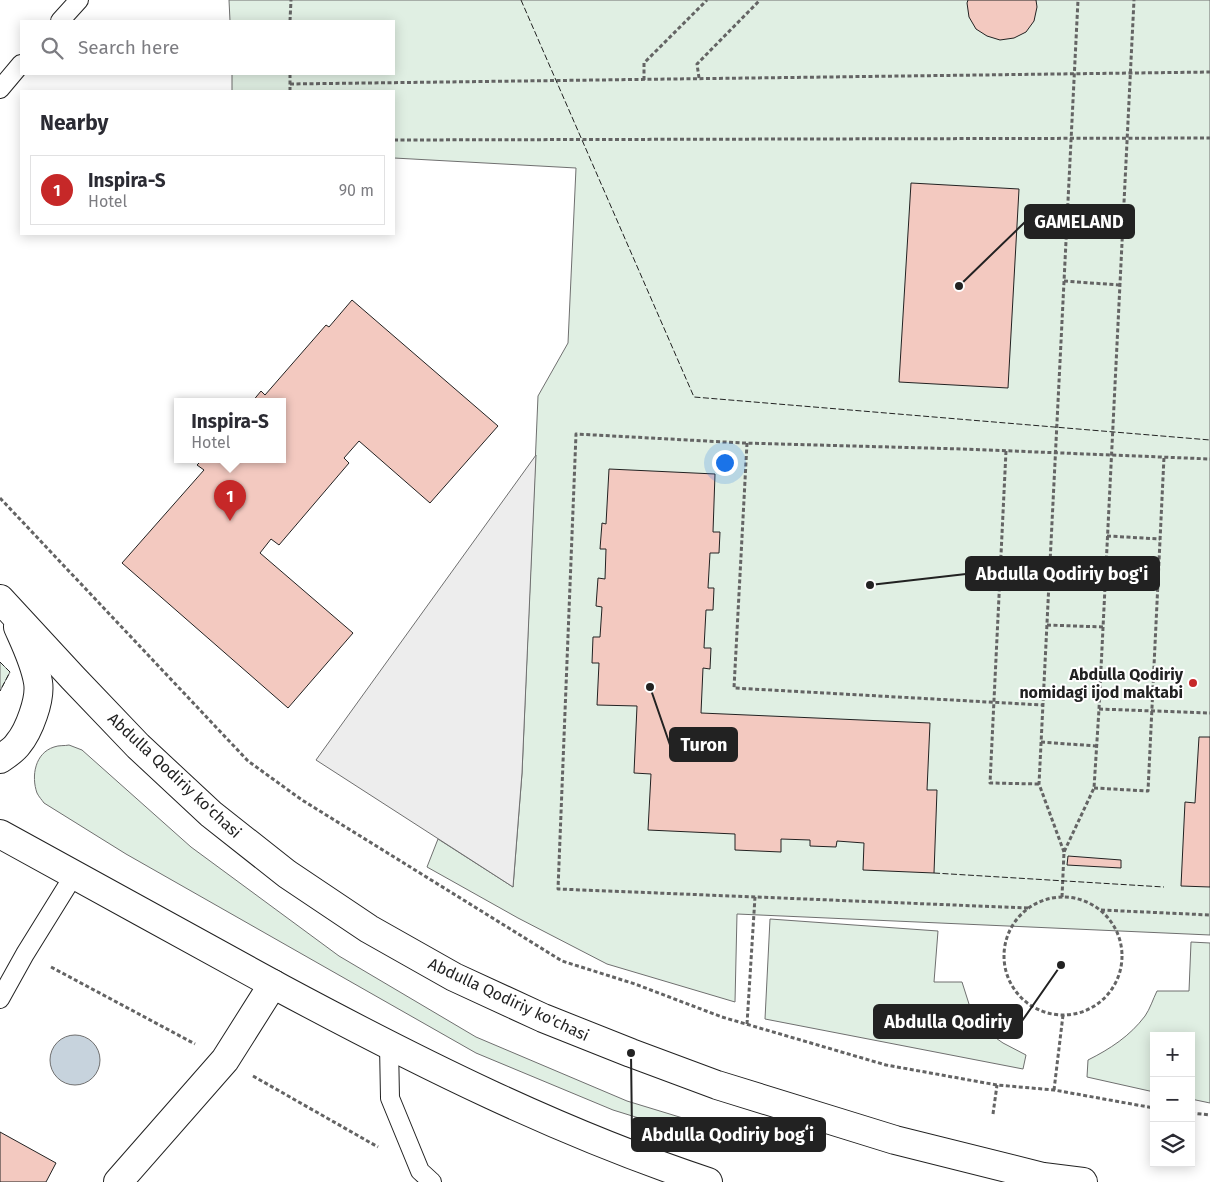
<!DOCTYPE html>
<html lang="en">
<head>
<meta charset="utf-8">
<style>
	:root { --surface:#fff; --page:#f2f2f3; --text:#2b2b33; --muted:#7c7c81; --line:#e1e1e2; --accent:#c62828 }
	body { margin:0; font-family:"Fira Sans",sans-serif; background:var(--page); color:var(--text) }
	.controls { position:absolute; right:15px; bottom:15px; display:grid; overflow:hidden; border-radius:0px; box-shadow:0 2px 12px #0003 }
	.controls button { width:45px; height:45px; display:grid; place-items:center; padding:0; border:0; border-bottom:1px solid var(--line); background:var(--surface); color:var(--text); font:25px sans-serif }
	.you { position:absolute; left:724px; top:462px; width:18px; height:18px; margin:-12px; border:4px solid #fff; border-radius:50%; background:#1a73e8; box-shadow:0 0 0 8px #1a73e833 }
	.badge { display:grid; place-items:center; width:32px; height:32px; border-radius:50%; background:var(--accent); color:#fff; font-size:16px; font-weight:700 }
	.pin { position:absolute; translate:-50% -41px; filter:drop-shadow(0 1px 2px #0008) }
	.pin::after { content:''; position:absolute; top:26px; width:18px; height:15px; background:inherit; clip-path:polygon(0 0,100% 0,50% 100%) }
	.popup { position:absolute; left:174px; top:398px; width:112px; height:65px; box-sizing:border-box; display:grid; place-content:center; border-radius:0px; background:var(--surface); filter:drop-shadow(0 1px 4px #0005); font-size:16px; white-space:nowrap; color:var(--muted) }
	.popup b { font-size:19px; color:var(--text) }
	.popup::after { content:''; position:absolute; left:50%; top:100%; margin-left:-10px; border:10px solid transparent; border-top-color:var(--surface) }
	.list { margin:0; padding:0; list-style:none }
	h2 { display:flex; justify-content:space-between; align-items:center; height:65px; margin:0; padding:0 20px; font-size:21px }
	h2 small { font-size:16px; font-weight:400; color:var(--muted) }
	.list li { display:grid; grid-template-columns:32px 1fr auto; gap:15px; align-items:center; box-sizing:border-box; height:70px; margin:0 10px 10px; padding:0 10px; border:1px solid var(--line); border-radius:0px }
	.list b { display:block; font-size:19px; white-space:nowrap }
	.list p { margin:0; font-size:16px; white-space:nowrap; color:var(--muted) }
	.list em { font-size:16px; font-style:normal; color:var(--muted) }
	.icon { flex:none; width:28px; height:28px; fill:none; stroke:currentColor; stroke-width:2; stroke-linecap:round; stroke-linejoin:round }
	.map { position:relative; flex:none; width:1210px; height:1182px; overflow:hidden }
	.search { position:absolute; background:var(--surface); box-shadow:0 2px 12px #0003; left:20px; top:20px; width:375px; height:55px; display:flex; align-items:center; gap:12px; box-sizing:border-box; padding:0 18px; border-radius:0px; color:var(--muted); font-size:19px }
	.panel { position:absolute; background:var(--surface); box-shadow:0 2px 12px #0003; left:20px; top:90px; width:375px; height:145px; border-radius:0px }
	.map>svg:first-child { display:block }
</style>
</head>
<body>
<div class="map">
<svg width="1210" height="1182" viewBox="0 0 1210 1182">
	<rect width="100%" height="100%" fill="#fff"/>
	<g fill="#e0efe3" stroke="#6f6f6f">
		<path d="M229,0H1210V935L737,914L735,1002L607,964L518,918L427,867L438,839L513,887L522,773L538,396L568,343L576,168L394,158V91H232V74H394V21H230Z"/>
		<path d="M0,662L10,672L0,691Z"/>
		<path d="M69,745L82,750L191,847L339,956L476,1037L627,1101L791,1151L729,1146L613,1110L476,1053L126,854L44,803C42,800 39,797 37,793C31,776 35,753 54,747C59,745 65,746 69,745Z"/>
		<path d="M770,919L938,931L934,982H962L969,1004L983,1029L1003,1043L1026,1055L1023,1069L765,1019Z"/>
		<path d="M1191,942L1210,943V1103L1191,1099V1036H1154V1092L1087,1077L1088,1060C1110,1049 1130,1036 1145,1016C1150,1009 1153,999 1157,991H1189Z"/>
	</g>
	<path fill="#ededed" stroke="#6f6f6f" d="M536,455L522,773L513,887L316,760Z"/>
	<circle fill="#c7d3dd" stroke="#6f6f6f" cx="75" cy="1060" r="25"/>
	<g fill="#f3c9c0" stroke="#222">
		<path d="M968,0H1036L1037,7L1034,21L1026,32L1014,38L1000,40L987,36L976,29L969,17L967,3Z"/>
		<path d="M911,183L1019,189L1008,388L899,382Z"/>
		<path d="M352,300L498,426L430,503L359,441L344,458L349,463L279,545L271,539L260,553L353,633L288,708L122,563L204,470L197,465L202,460H282V402H252L261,391L265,395L326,325L329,327Z"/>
		<path d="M609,469L715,474L713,532H720L719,553H710L708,588H714L713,610H706L704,648H711L710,669L703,668L701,713L930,723L927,790H937L934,873L863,870L864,843L837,841L836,847L810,846V840L781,839V852L735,850V834L648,830L651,774L634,773L637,706L597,705L599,663H592L593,637H600L602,607L596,606L598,578L605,579L606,549H600L602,523L606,524Z"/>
		<path d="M1199,737H1210V887L1181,886L1185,802L1195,803Z"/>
		<path d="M1068,856L1121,860V868L1067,865Z"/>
		<path d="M0,1132L56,1163L46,1182H0Z"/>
	</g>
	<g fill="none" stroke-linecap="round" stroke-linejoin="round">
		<defs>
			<g id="lane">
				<path d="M60,21L79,0"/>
				<path d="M0,89L21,64"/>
				<path d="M0,999L25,954L74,875"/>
				<path d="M389,1045L390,1098L420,1171L432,1182"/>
			</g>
			<path id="street" d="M118,1182L225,1060L273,984"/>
			<g id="primary">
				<path d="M0,599L73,678L138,746L211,814L287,874L369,929L454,977L543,1018L631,1053L717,1085L895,1140L1043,1177L1083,1182"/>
				<path d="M0,759C6,755 14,750 18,744C29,731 41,699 38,682C35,663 26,645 18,627"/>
				<path d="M0,834C94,885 188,938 282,989C420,1063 560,1133 708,1182"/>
			</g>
		</defs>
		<use href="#lane" stroke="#222" stroke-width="20"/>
		<use href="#street" stroke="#222" stroke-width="30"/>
		<use href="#primary" stroke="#222" stroke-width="30"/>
		<g stroke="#646464" stroke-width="3" stroke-dasharray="4 2.5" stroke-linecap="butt">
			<path d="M290,21L291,0"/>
			<path d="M290,74V91"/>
			<path d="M699,78L697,64L760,0"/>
			<path d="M644,80V63L707,0"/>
			<path d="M290,84L1210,72"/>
			<path d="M394,140L1210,138"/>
			<path d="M1064,281L1119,285"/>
			<path d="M747,443L734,688L1043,705"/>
			<path d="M1006,451L990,783L1039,784"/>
			<path d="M0,498L248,761L302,800L562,961L635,984L722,1017L886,1065L997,1085L1054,1090L1154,1108"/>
			<path d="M1107,536L1160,539"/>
			<path d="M1047,625L1103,627"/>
			<path d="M1099,709L1210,713"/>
			<path d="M1041,742L1096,746"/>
			<path d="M1094,788L1148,791L1164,457"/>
			<path d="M1064,852L1039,784L1078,0"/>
			<path d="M1062,897L1064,852L1094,788L1099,709L1134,0"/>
			<circle cx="1063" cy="956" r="59"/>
			<path d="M1028,908L558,889L576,434L743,443L963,449L1210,459"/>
			<path d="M1101,910L1210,915"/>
			<path d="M51,967L195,1044"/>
			<path d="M747,1024L755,897"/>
			<path d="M253,1076L378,1147"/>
			<path d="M1054,1090L1063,1015"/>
			<path d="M1191,1113L1210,1115"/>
			<path d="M993,1114L997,1085"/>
		</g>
		<use href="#lane" stroke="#fff" stroke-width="18"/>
		<use href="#street" stroke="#fff" stroke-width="28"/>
		<use href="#primary" stroke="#fff" stroke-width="28"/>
		<g stroke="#222" stroke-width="1" stroke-dasharray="6 2.5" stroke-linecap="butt">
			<path d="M521,0L694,397L1210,440"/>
			<path d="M0,662L10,672L0,691"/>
			<path d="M934,873L1164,887"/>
		</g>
	</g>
	<circle fill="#c62828" stroke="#fff" stroke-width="2" cx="1193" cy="683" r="5"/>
	<g text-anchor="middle" stroke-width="4" stroke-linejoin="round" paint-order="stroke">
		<g font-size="16" font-weight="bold" fill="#222" stroke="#fff" text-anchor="end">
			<text x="1183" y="680">Abdulla Qodiriy<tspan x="1183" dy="18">nomidagi ijod maktabi</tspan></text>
		</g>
		<g font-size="16" fill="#222" stroke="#fff">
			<text transform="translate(175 775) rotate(43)" y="6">Abdulla Qodiriy ko'chasi</text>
			<text transform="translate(509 999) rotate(25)" y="6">Abdulla Qodiriy ko'chasi</text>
		</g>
	</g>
	<path fill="none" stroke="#222" stroke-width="2" d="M959 286L1025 222M870 585L966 574M650 687L670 745M1061 965L1022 1021M631 1053L632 1134"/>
	<g fill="#222" stroke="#fff" stroke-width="2">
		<circle cx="959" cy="286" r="5"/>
		<circle cx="870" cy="585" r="5"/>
		<circle cx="650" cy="687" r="5"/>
		<circle cx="1061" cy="965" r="5"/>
		<circle cx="631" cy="1053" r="5"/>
	</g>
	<g fill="#222" stroke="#222" stroke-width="2">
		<rect x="1025" y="205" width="109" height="33" rx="5"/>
		<rect x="966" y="557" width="193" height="33" rx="5"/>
		<rect x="670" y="728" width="67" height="33" rx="5"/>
		<rect x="874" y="1005" width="148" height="33" rx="5"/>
		<rect x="632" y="1118" width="193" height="33" rx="5"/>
	</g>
	<g font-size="18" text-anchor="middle" font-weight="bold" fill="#fff">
		<text x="1079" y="228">GAMELAND</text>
		<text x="1062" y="580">Abdulla Qodiriy bog'i</text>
		<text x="704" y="751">Turon</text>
		<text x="948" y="1028">Abdulla Qodiriy</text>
		<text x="728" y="1141">Abdulla Qodiriy bogʻi</text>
	</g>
</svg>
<div class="controls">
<button>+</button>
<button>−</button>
<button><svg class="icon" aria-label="layers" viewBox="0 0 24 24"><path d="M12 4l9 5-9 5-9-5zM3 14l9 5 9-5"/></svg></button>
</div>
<div class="you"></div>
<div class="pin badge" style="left:230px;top:521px">1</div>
<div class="popup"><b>Inspira-S</b>Hotel</div>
<div class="search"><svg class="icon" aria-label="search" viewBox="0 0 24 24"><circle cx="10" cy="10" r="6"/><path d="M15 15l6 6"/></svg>Search here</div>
<section class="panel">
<h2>Nearby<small></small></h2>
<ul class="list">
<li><span class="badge">1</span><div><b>Inspira-S</b><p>Hotel</p></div><em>90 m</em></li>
</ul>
</section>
</div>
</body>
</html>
